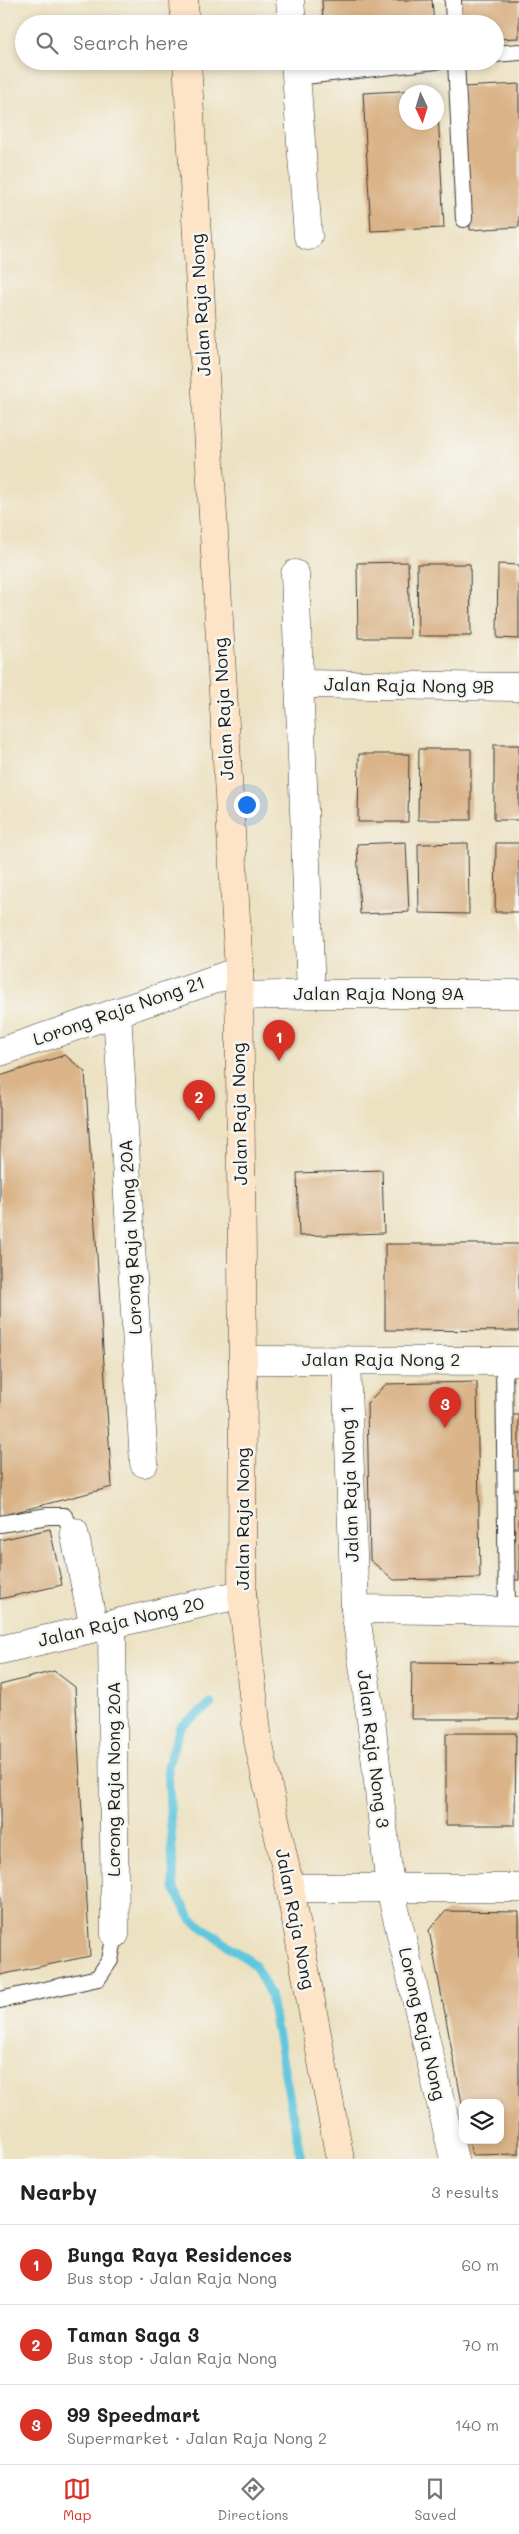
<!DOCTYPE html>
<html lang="en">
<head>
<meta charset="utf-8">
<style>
	:root { --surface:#fff; --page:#f2f2f2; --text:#222; --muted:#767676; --line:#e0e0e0; --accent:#d93025 }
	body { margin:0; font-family:Mali,sans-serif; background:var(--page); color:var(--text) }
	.controls { position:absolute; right:15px; bottom:15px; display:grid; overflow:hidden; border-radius:10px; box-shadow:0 2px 8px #0003 }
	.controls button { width:45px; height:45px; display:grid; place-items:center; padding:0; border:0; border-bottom:1px solid var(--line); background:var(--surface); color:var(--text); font:25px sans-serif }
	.compass { position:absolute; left:399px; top:85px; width:45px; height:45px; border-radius:50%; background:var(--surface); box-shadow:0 2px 8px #0003; rotate:176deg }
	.you { position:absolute; left:246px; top:804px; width:18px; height:18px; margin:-12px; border:4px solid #fff; border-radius:50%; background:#1a73e8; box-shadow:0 0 0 8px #1a73e833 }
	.badge { display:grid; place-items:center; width:32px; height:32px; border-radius:50%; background:var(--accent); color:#fff; font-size:16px; font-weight:700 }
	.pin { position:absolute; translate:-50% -41px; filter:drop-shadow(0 1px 2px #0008) }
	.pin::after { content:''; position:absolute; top:26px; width:18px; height:15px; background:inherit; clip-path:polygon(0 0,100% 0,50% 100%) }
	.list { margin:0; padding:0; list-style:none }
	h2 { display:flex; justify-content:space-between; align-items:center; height:65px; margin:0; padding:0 20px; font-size:21px }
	h2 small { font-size:16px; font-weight:400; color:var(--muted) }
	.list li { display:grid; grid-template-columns:32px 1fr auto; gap:15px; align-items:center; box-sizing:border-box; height:80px; padding:0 20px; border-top:1px solid var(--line) }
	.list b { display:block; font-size:19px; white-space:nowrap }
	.list p { margin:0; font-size:16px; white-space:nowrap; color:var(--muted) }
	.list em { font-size:16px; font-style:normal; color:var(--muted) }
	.icon { flex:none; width:28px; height:28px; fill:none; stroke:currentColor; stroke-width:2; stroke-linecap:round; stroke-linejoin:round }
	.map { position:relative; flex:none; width:519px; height:2159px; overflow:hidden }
	.search { position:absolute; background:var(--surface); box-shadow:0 2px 8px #0003; left:15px; right:15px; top:15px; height:55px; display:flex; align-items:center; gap:12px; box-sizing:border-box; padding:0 18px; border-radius:28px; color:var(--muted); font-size:19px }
	.sheet { height:305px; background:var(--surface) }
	nav { display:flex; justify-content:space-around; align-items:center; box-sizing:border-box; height:70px; border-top:1px solid var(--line); background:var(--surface); font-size:14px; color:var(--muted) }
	nav a { display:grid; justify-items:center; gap:2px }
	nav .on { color:var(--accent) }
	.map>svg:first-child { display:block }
</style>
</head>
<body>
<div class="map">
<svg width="519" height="2159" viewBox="0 0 519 2159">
	<rect width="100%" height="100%" fill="#f6f6f2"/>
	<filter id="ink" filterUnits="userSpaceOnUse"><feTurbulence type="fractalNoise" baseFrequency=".02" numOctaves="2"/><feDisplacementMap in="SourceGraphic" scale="10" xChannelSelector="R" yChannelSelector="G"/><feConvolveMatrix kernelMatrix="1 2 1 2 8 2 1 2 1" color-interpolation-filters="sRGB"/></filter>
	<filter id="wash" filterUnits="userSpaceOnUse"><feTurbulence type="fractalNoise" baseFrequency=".0096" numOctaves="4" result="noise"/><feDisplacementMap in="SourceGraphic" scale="20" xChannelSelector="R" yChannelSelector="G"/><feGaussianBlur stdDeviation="1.12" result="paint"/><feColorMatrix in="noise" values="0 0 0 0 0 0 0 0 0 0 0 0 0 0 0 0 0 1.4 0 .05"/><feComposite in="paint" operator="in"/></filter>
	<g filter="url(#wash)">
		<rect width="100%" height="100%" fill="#ece1c1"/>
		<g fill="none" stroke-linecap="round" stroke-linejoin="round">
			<path stroke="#60c6dd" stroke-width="9" d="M211,1704L180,1727L168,1766L174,1889L191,1919L254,1964L270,1994L301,2159"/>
		</g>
		<g id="blocks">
			<g fill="#dab488">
				<path d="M322,0H432L434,24H323Z"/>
				<path d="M454,0H519V38L495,39V24H455Z"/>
				<path d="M519,84V227L470,230L463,87Z"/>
				<path d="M437,89V92H406V122H436L438,112L444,228L371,231L363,93Z"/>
				<path d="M408,562L410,638H358L357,563Z"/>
				<path d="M417,564H470L471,636H418Z"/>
				<path d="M498,564L519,565V639L497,638Z"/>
				<rect x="494" y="745" width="25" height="75"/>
				<path d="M419,749H471V820H418Z"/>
				<path d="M359,754H409L408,822H358Z"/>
				<path d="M406,842L409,912L360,914L357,844Z"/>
				<path d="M468,843L469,914L419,913L418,844Z"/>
				<path d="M496,843H519V912H495Z"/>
				<path d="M65,1055L85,1072L112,1487L0,1516V1076Z"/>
				<path d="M382,1170L384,1233L299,1236L297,1173Z"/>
				<path d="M385,1244H519V1331L385,1330Z"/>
				<path d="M477,1382L480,1578L394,1580L370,1560L367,1403L386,1384Z"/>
				<path d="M508,1415H519V1470H509Z"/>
				<path d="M505,1489H519V1580H506Z"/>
				<path d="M50,1529L62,1585L0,1599V1540Z"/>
				<path d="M412,1662L519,1663V1719H411Z"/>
				<path d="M54,1671L75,1687L90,1956L0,1975V1685Z"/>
				<path d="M446,1733H516L515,1825H446Z"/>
				<path d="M446,1911L519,1912V2154L472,2155L469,2140H500V2103H462L429,1930Z"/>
			</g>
		</g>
	</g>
	<g filter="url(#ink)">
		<use href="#blocks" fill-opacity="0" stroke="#3b3a35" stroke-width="1"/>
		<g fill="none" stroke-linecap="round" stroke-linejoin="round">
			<defs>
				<g id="lane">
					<path d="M453,0L454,24"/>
					<path d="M495,54L519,52"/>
					<path d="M456,61L464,219"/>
					<path d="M296,77L436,61"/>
					<path d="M504,1361L507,1611"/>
					<path d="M0,1524L48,1516H64L74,1532"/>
					<path d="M0,2000L98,1978L110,1960L115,1934"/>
				</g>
				<g id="street">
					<path d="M290,0L292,24"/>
					<path d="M295,61L308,236"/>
					<path d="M295,574L311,994"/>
					<path d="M299,684L519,687"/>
					<path d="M239,996L329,994H519"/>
					<path d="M117,1012L144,1463"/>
					<path d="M0,1052L239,971"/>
					<path d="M243,1360L519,1361"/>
					<path d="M346,1360L355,1609L371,1720L390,1888L454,2159"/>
					<path d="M74,1532L94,1628"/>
					<path d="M355,1609L519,1611"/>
					<path d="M112,1624L115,1934"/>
					<path d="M0,1650L242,1594"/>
					<path d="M290,1888H519"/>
				</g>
				<g id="secondary">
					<path d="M184,0L185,24"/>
					<path d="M187,61L239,971L243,1360L242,1594L258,1741L290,1888L340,2159"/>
				</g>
			</defs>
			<use href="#lane" stroke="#3b3a35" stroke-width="18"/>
			<use href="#street" stroke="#3b3a35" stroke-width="29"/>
			<use href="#secondary" stroke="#3b3a35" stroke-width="29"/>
			<use href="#lane" stroke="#fff" stroke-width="16"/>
			<use href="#street" stroke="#fff" stroke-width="28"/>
			<use href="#secondary" stroke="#fee4c6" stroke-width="28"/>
		</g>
	</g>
	<g text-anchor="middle" stroke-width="5" stroke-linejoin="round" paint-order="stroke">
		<g font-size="18" fill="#1c1c1c" stroke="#f6f6f2">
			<text transform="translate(201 305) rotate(-93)" y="6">Jalan Raja Nong</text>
			<text transform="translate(409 686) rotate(1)" y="6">Jalan Raja Nong 9B</text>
			<text transform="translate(224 709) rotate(-93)" y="6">Jalan Raja Nong</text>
			<text x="379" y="1000">Jalan Raja Nong 9A</text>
			<text transform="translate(119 1011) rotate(-19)" y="6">Lorong Raja Nong 21</text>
			<text transform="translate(240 1114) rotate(-91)" y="6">Jalan Raja Nong</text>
			<text transform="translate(131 1237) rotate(-93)" y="6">Lorong Raja Nong 20A</text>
			<text x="381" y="1366">Jalan Raja Nong 2</text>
			<text transform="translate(350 1484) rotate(-92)" y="6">Jalan Raja Nong 1</text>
			<text transform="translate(243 1519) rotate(-90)" y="6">Jalan Raja Nong</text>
			<text transform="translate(121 1622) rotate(-13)" y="6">Jalan Raja Nong 20</text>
			<text transform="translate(373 1749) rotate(83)" y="6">Jalan Raja Nong 3</text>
			<text transform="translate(114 1779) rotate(-90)" y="6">Lorong Raja Nong 20A</text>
			<text transform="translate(295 1919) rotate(79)" y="6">Jalan Raja Nong</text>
			<text transform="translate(422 2024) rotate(77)" y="6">Lorong Raja Nong</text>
		</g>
	</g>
</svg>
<div class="controls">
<button><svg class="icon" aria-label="layers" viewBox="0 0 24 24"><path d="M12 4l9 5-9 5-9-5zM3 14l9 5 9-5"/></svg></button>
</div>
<svg class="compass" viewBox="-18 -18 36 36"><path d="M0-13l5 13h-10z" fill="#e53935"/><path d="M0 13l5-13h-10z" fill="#767676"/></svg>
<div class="you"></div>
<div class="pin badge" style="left:279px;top:1061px">1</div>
<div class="pin badge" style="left:199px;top:1121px">2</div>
<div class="pin badge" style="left:445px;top:1428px">3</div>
<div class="search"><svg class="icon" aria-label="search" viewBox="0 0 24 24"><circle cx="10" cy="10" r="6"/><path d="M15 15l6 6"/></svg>Search here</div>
</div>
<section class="sheet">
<h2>Nearby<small>3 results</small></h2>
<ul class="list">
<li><span class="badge">1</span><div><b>Bunga Raya Residences</b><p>Bus stop · Jalan Raja Nong</p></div><em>60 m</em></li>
<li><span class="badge">2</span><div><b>Taman Saga 3</b><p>Bus stop · Jalan Raja Nong</p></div><em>70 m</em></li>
<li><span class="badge">3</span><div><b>99 Speedmart</b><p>Supermarket · Jalan Raja Nong 2</p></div><em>140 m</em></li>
</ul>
</section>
<nav>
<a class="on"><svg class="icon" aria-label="map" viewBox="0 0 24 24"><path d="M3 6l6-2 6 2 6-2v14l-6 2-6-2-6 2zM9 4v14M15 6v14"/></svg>Map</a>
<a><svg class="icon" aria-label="directions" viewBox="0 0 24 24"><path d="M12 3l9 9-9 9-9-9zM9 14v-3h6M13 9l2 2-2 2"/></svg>Directions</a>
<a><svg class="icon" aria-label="saved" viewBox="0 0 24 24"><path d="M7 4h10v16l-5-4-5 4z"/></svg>Saved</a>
</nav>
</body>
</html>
